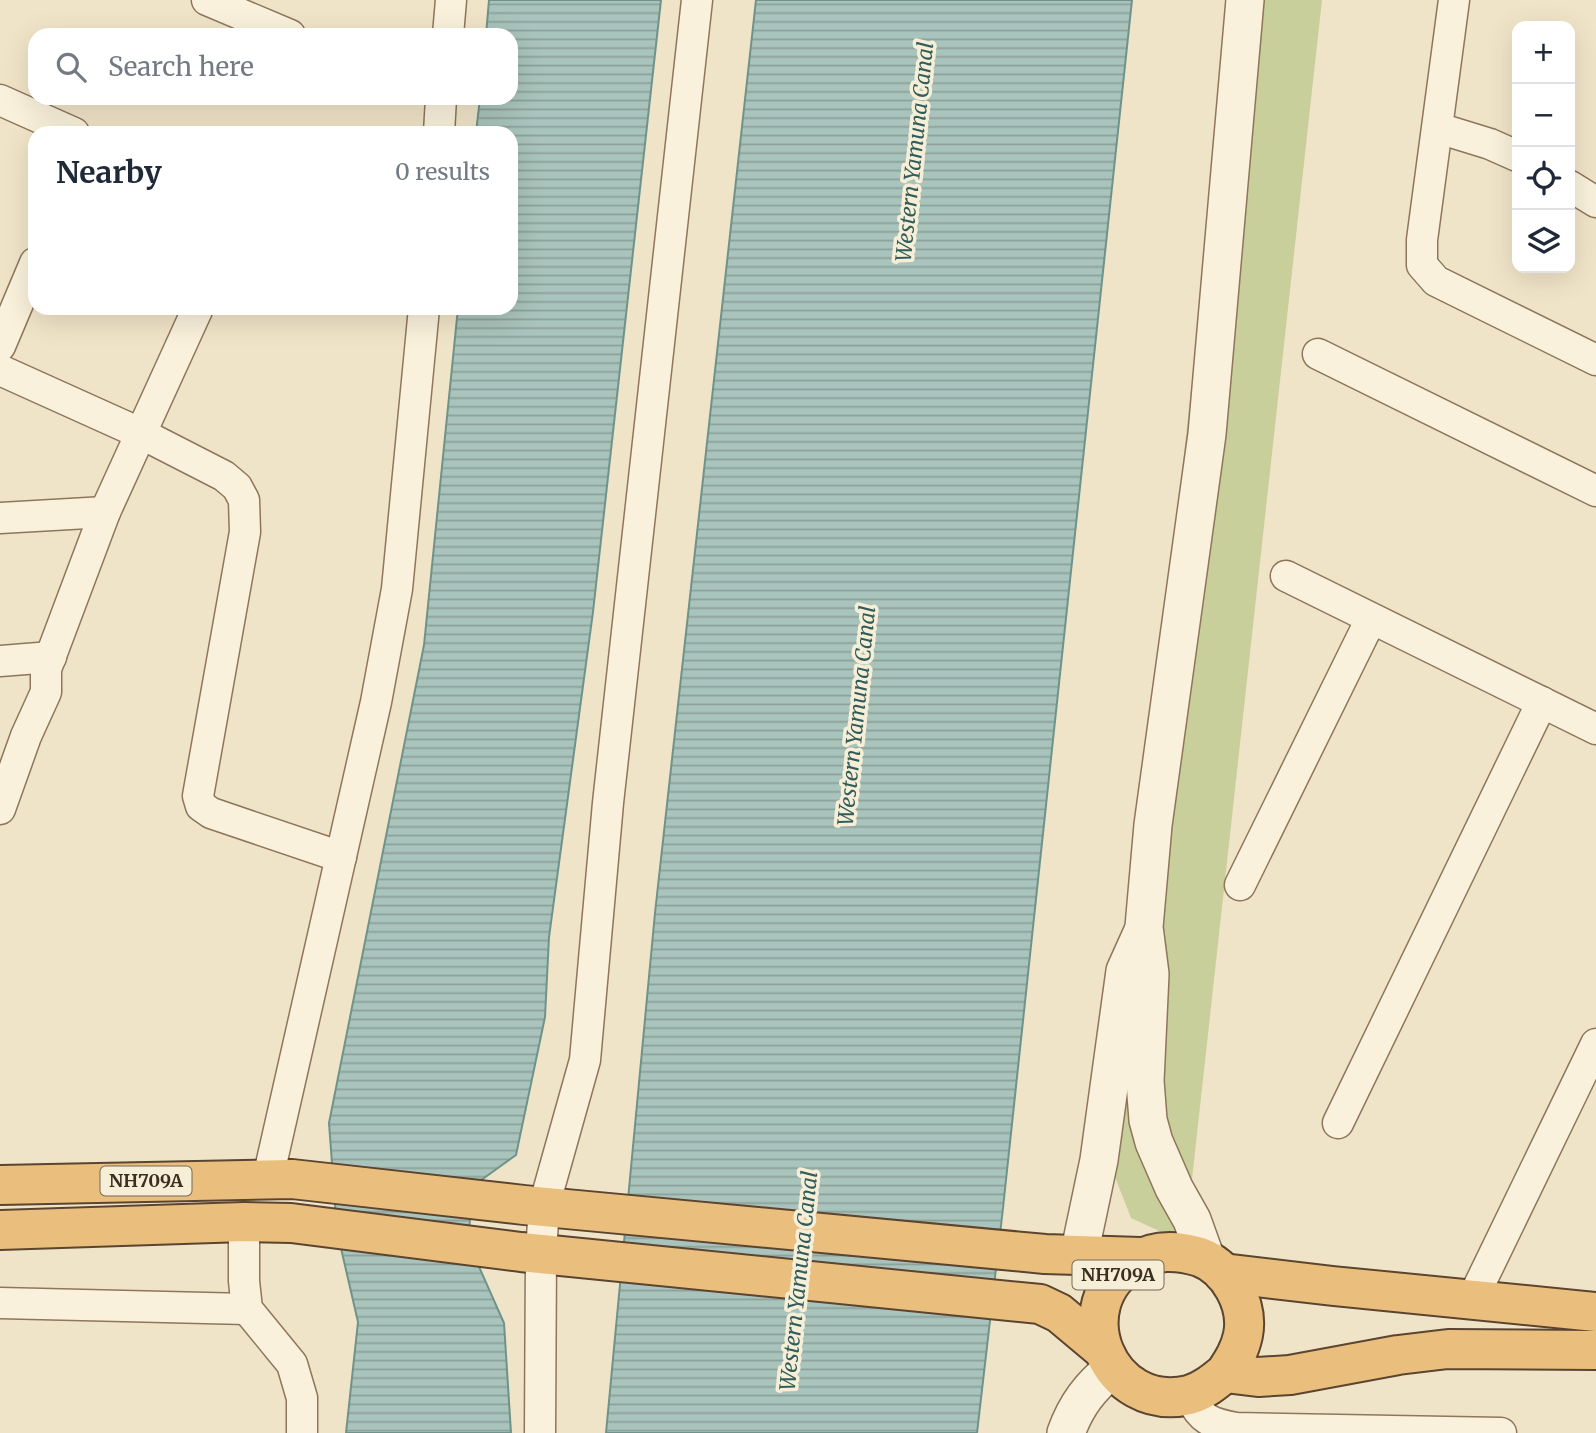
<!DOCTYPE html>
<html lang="en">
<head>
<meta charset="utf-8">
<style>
	:root { --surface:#fff; --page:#f6f6f7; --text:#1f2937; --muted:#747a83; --line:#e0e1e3 }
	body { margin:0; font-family:Merriweather,serif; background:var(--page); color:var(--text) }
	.controls { position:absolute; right:21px; top:21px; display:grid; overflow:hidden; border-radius:14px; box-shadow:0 7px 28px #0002 }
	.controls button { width:63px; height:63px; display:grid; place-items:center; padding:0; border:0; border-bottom:2px solid var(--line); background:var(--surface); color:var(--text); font:35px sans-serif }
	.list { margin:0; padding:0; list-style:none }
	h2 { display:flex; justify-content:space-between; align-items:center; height:91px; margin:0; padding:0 28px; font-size:30px }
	h2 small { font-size:23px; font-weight:400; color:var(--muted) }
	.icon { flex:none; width:38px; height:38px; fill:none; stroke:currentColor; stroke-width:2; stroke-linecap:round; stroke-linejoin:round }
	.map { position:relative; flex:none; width:1596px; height:1433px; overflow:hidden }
	.search { position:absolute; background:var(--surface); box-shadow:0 7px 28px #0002; left:28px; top:28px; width:490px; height:77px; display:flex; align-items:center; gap:18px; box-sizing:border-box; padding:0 24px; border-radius:21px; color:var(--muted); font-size:26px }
	.panel { position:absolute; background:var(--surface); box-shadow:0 7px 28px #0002; left:28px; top:126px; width:490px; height:189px; border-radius:21px }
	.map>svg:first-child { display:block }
</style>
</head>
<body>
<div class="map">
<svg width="1596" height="1433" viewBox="0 0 1596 1433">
	<defs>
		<pattern id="water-rules" width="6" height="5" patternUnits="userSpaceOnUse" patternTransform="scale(1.75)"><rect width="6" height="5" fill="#a9c4bc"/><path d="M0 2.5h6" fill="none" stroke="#8ba098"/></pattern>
	</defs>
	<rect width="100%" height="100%" fill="#f0e4c8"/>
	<path fill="#c9cf9b" d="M1233,0H1322L1185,1243L1131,1218L1108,1159Z"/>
	<g fill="url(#water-rules)" stroke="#6f938a" stroke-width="2">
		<path d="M489,0H661L593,612L549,937L545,1017L516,1155L473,1186L468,1242L504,1323L511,1433H346L358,1322L337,1231L329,1123L424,645L458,308H511V133H476L480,98H511V35H486Z"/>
		<path d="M756,0H1132L1003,1208L977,1433H606L655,913Z"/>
	</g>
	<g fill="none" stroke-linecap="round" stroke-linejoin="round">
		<defs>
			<g id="minor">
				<path d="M207,0L290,35"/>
				<path d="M1454,0L1422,240V265L1436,281L1596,360"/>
				<path d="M448,35L451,0"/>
				<path d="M0,100L74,133"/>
				<path d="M1438,128L1490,144L1517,156"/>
				<path d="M439,133L441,98"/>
				<path d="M1570,186L1596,202"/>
				<path d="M0,346L35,263"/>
				<path d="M1318,354L1596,491"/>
				<path d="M0,370L142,434L224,476L237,487L244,500L245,532L198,796L201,806L211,813L341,857"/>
				<path d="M0,518L105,512"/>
				<path d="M1286,576L1596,729"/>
				<path d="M0,661L51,657"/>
				<path d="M0,809L26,736L46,692V669L105,512L198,308"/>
				<path d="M1240,885L1371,619"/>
				<path d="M1338,1123L1542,702"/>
				<path d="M268,1178L376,702L397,589L424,308"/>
				<path d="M244,1222V1281L247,1309L292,1364L302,1398V1433"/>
				<path d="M1472,1300L1596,1044"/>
				<path d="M0,1303L247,1309"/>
				<path d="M1189,1395C1201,1420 1210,1423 1236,1428L1501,1433"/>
				<path d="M540,1433L541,1253L544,1206L585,1060L608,803L697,0"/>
			</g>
			<g id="tertiary">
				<path d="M1079,1255L1099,1160L1125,971L1143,931"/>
				<path d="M1206,1259L1192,1220L1174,1188L1154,1142L1148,1120L1145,1081L1150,974L1144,927L1153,825L1207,434L1245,0"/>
				<path d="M1066,1433C1076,1405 1090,1387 1113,1368"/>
			</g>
			<g id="trunk">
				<path d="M0,1185L292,1179L524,1205L1045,1254L1141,1257"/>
				<path d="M0,1230L244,1222L291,1223L521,1252L1040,1304L1059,1313L1102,1349"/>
				<path d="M1223,1273L1333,1286L1596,1312"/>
				<path d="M1225,1373C1233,1361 1240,1350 1243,1335C1249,1305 1229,1268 1200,1257C1177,1250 1155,1249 1134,1262C1063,1305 1108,1414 1189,1395C1203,1391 1214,1382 1225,1373L1258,1377L1290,1375L1398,1355L1448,1349L1596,1350"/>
			</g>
		</defs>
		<use href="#minor" stroke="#8d765c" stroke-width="33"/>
		<use href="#tertiary" stroke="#8d765c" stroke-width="40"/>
		<use href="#trunk" stroke="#5b4430" stroke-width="42"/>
		<use href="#minor" stroke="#faf1dc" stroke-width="30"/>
		<use href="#tertiary" stroke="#faf1dc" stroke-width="37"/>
		<use href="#trunk" stroke="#eabe7c" stroke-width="38"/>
	</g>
	<g text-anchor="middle" stroke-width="7" stroke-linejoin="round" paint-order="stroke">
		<g fill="#f7eed8" stroke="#756857" stroke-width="2">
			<rect x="100.5" y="1166.5" width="91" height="29" rx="5"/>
			<rect x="1072.5" y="1260.5" width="91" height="29" rx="5"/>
		</g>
		<g font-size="18" font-weight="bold" fill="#3d2e20">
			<text x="146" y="1187">NH709A</text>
			<text x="1118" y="1281">NH709A</text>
		</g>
		<g font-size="21" font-style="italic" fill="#2f5d5a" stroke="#f7eed8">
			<text transform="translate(915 152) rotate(-84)" y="7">Western Yamuna Canal</text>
			<text transform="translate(857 716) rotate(-84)" y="7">Western Yamuna Canal</text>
			<text transform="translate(799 1281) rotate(-84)" y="7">Western Yamuna Canal</text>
		</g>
	</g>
</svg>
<div class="controls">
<button>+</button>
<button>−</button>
<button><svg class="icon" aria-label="locate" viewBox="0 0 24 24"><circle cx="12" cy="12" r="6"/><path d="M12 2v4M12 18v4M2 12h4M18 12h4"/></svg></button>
<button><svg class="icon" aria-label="layers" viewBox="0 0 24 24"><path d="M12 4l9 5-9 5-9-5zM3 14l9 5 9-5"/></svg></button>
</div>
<div class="search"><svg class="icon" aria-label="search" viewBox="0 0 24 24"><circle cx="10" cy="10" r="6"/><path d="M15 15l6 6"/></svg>Search here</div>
<section class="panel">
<h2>Nearby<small>0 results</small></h2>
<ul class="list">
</ul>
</section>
</div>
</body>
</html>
